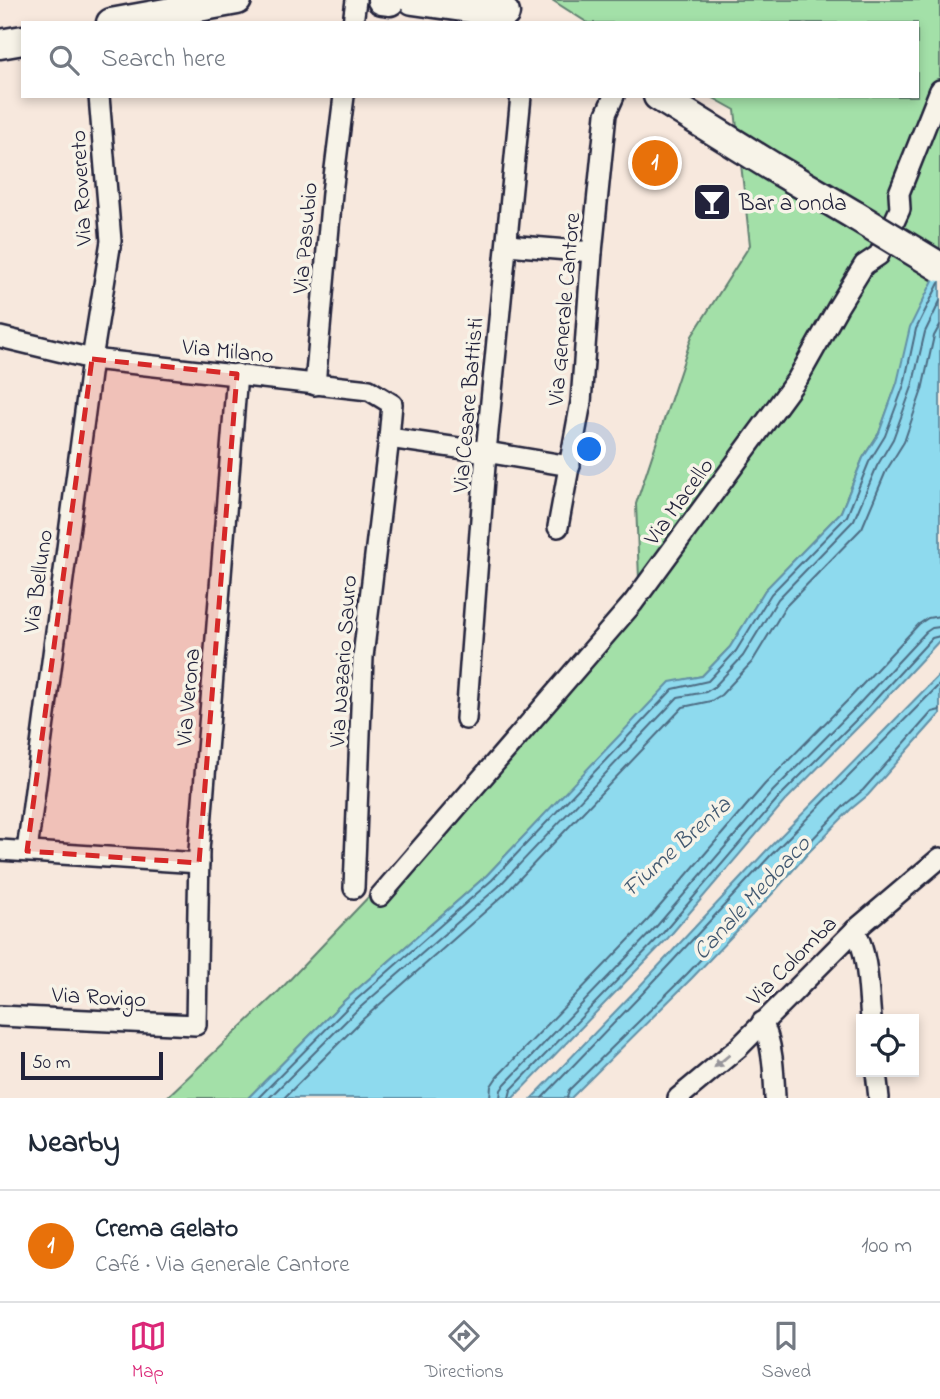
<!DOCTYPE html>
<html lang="en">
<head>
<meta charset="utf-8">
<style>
	:root { --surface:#fff; --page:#f2f2f3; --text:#1f2937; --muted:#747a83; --line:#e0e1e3; --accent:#db2777 }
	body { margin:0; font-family:"Indie Flower",sans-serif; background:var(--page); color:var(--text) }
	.controls { position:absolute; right:21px; bottom:21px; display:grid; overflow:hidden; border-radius:0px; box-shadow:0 4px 10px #0003 }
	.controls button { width:63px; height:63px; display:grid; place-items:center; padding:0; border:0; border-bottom:2px solid var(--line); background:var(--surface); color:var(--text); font:35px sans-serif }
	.scale { position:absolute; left:21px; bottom:18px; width:142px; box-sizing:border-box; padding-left:7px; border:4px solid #22223b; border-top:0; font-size:19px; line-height:24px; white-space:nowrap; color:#22223b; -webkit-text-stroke:5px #f7f3e8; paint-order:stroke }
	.you { position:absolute; left:590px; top:450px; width:24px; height:24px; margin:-18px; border:5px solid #fff; border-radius:50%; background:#1a73e8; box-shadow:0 0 0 10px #1a73e833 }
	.badge { display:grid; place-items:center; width:46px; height:46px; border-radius:50%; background:var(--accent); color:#fff; font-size:23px; font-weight:700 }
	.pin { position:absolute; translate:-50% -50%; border:4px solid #fff; box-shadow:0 2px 7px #0006 }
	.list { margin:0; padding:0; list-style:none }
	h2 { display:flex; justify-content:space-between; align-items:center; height:91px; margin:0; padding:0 28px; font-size:30px }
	h2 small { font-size:23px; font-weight:400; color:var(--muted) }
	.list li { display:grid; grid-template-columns:46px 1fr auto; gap:21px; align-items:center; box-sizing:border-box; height:112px; padding:0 28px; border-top:2px solid var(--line) }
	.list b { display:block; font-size:26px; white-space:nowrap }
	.list p { margin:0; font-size:23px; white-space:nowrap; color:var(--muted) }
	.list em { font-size:23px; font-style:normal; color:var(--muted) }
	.icon { flex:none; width:38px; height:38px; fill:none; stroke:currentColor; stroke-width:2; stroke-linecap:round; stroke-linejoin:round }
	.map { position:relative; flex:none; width:940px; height:1098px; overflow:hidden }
	.search { position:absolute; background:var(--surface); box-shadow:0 4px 10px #0003; left:21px; right:21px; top:21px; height:77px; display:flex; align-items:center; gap:18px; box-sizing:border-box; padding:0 24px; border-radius:0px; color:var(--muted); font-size:26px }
	.sheet { height:203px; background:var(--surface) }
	nav { display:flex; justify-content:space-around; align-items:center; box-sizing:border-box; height:98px; border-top:2px solid var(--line); background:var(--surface); font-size:19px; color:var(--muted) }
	nav a { display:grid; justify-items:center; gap:4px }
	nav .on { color:var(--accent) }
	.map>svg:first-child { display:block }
</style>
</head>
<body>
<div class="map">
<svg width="940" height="1098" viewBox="0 0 940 1098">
	<rect width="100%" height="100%" fill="#f7e8dd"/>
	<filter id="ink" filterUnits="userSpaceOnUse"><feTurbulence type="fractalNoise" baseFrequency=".0143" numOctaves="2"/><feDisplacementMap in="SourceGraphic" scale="14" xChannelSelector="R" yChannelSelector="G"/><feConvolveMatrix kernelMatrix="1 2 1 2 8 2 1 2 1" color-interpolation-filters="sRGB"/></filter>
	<g filter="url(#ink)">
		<path fill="#a3e0a8" stroke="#628172" stroke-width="2" d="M552,0H940V266L879,433L863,458L841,512L765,590L730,647L702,676L670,683L487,875L344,1001L248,1098H166L279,991L375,890L639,579L636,504L692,336L750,245L735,110L710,96H917V23H588Z"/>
		<g fill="#8edaee" stroke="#6390a6" stroke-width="2">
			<path d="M940,266V640L868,717L784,802L668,938L513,1098H248L344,1001L487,875L670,682L702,676L730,647L765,590L841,512L863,458L879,433L897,383L910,327Z"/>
			<path d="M940,674V714L868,795L851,809L808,853L774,892L692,978L571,1098H532L637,989L766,851Z"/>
		</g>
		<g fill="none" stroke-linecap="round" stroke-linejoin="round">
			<g stroke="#4d6c83" stroke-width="2">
				<path d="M258,1098L349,1006L492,880L673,689L708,681L736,651L771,594L847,516L869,462L885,436L904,385L916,329L939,283"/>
				<path d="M269,1098L355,1012L498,887L678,697L706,692L714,687L743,656L778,599L854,520L877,466L893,439L912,387L925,332L940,301"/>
				<path d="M284,1098L362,1020L505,894L683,707L711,701L721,695L752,662L786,606L862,528L886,471L904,442L922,390L934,336L940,325"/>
				<path d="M490,1098L491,1086L497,1077L648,920L765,784L849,699L919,624L928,618L940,616"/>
				<path d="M500,1098L501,1090L505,1084L656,927L773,791L856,707L926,632L932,628L940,627"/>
				<path d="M509,1098L511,1090L663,933L779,797L863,713L932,638L940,636"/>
				<path d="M542,1098L642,994L771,855L940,684"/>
				<path d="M567,1098L569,1090L687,974L769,887L803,849L846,804L863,790L932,712L940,710"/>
			</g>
			<defs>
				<g id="minor">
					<path d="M353,23L356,0"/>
					<path d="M507,245L592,252"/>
					<path d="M0,337L92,359L369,390L392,404L389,438L486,452L570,466"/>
					<path d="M315,385L332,193L344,96"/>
					<path d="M558,527L581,402L592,252L606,114L614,96"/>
					<path d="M466,719L486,452L521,96"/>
					<path d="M0,850L199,863"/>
					<path d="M27,851L92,359L111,241L99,96"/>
					<path d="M354,888L363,657L389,438"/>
					<path d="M380,896L633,603L798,378L838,307L864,265L879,255L900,209L899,193L940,90"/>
					<path d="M855,930C869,957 868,989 871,1019"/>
					<path d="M0,1016L196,1025L199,851L237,374"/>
					<path d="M762,1022C773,1042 774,1076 775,1098"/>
					<path d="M876,1072L879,1098"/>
					<path d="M678,1098L738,1048L855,930L940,858"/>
				</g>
				<g id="secondary">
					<path d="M382,0L390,1"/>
					<path d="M413,0L505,13"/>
					<path d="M111,23L237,0"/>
					<path d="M0,44L23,40"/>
					<path d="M658,96L771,166L856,216"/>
				</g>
			</defs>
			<use href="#minor" stroke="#22223b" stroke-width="24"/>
			<use href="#secondary" stroke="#22223b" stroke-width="33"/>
			<use href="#minor" stroke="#f7f3e8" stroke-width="19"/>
			<use href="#secondary" stroke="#f7f3e8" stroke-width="28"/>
			<defs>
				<path id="secondary-bridge" d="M856,216L940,267"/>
			</defs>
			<use href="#secondary-bridge" stroke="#22223b" stroke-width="33" stroke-linecap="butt"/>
			<use href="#secondary-bridge" stroke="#f7f3e8" stroke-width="28"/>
		</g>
		<defs><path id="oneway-solid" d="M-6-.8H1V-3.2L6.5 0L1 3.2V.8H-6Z" transform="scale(1.75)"/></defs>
		<use fill="#97959a" href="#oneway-solid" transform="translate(722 1061) rotate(140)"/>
	</g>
	<path fill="#d62828" fill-opacity="0.2" stroke="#d62828" stroke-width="5" stroke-dasharray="14 9" stroke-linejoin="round" d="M92,359L237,374L199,863L27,851Z"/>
	<defs>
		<symbol id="bar-square" viewBox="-11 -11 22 22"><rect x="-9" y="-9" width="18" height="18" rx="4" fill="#22223b" stroke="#f7f3e8"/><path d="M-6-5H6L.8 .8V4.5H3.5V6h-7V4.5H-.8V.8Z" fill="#fff"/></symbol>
	</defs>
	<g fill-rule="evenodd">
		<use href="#bar-square" x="690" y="180" width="44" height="44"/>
	</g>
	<g text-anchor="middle" stroke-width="7" stroke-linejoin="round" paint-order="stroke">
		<g font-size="23" fill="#22223b" stroke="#f7f3e8">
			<text transform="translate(80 188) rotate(-93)" y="8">Via Rovereto</text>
			<text transform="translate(304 238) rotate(-85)" y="8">Via Pasubio</text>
			<text transform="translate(563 309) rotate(-85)" y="8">Via Generale Cantore</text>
			<text transform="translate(228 350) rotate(6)" y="8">Via Milano</text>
			<text transform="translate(467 405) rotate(-85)" y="8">Via Cesare Battisti</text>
			<text transform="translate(678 501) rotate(-54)" y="8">Via Macello</text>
			<text transform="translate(37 581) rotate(-82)" y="8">Via Belluno</text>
			<text transform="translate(342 661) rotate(-86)" y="8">Via Nazario Sauro</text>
			<text transform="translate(187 697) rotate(-85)" y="8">Via Verona</text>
			<text transform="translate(791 960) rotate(-45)" y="8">Via Colomba</text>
			<text transform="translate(99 996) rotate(3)" y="8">Via Rovigo</text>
		</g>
		<g font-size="23" fill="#22223b" stroke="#f7f3e8" text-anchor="start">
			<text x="739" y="210">Bar a onda</text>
		</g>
		<g font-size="24" font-style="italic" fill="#425971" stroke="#f7f3e8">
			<text transform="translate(676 846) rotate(-42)" y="8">Fiume Brenta</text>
			<text transform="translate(751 897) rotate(-47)" y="8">Canale Medoaco</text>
		</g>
	</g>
</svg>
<div class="controls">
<button><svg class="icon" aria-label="locate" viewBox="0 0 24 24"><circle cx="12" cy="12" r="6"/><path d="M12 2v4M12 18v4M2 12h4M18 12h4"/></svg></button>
</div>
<div class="scale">50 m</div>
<div class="you"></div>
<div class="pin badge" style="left:655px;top:163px;background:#e8710a">1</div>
<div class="search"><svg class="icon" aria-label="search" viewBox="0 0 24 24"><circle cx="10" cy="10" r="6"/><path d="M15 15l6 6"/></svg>Search here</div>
</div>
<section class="sheet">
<h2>Nearby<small></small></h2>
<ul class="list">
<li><span class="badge" style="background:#e8710a">1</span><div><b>Crema Gelato</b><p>Café · Via Generale Cantore</p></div><em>100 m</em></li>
</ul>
</section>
<nav>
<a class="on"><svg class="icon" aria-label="map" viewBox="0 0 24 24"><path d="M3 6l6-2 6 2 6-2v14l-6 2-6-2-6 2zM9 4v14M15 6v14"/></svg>Map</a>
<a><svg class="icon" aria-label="directions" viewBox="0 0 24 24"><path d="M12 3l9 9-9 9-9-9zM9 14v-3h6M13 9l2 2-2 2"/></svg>Directions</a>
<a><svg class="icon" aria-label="saved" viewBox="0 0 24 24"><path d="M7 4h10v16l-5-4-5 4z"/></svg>Saved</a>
</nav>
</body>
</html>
